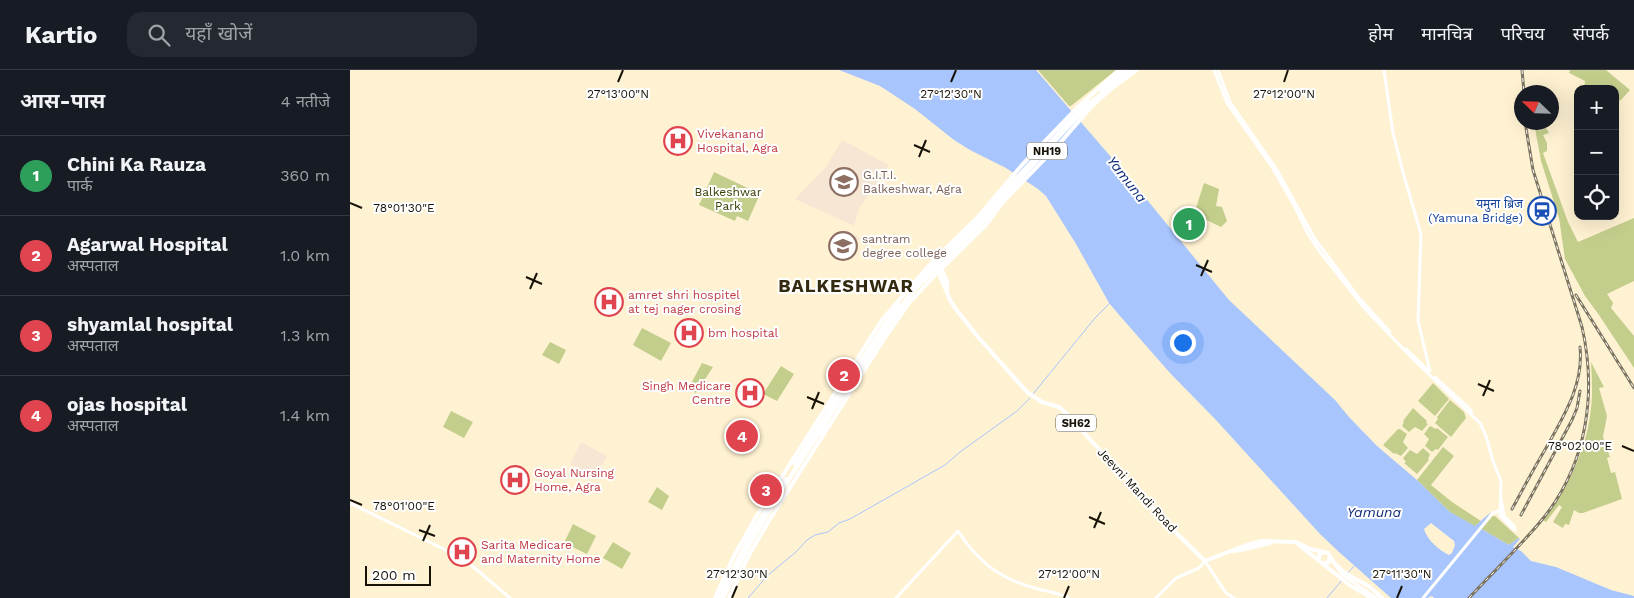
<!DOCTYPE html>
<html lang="hi">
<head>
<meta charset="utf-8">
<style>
	:root { --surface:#171b24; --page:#242831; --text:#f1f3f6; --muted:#9ea1a6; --line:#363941; --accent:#896300 }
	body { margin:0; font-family:"Work Sans","Noto Sans Devanagari",sans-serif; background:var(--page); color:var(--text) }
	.controls { position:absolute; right:15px; top:15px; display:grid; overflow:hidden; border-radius:10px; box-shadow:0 5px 20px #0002 }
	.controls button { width:45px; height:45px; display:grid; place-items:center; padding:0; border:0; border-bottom:1px solid var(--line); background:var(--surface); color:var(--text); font:25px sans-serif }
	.compass { position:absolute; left:1164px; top:15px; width:45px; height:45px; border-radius:50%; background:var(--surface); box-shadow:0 5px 20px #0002; rotate:293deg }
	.scale { position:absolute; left:15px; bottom:12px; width:66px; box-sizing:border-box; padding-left:5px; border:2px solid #181308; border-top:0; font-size:14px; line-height:18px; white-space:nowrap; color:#181308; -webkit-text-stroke:4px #fff; paint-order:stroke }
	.you { position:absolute; left:832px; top:272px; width:18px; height:18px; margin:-12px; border:4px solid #fff; border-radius:50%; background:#1a73e8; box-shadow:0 0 0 8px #1a73e833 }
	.badge { display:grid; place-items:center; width:32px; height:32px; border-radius:50%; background:var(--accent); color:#fff; font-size:16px; font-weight:700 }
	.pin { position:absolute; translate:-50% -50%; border:2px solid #fff; box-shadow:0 1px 5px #0006 }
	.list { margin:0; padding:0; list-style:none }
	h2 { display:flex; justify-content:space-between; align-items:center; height:65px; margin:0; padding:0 20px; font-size:21px }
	h2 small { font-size:16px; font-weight:400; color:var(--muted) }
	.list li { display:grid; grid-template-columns:32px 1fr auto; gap:15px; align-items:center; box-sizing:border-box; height:80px; padding:0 20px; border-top:1px solid var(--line) }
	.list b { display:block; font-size:19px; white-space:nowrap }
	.list p { margin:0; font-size:16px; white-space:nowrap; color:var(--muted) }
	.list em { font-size:16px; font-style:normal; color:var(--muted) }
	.icon { flex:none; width:28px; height:28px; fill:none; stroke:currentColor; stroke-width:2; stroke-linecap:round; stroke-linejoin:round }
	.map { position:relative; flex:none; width:1284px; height:528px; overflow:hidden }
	header { display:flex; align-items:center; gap:30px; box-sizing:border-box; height:70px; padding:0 25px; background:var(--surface); border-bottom:1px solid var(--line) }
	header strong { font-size:24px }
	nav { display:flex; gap:28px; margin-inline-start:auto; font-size:18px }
	.search { width:350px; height:45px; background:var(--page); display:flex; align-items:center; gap:12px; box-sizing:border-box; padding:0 18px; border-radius:15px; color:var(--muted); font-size:19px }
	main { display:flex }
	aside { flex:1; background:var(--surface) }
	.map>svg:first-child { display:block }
</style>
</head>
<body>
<header>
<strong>Kartio</strong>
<div class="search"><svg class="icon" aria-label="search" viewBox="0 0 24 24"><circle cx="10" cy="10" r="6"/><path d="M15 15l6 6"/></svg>यहाँ खोजें</div>
<nav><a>होम</a><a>मानचित्र</a><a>परिचय</a><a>संपर्क</a></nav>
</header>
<main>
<aside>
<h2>आस-पास<small>4 नतीजे</small></h2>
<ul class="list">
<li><span class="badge" style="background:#2e9e5b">1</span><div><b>Chini Ka Rauza</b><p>पार्क</p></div><em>360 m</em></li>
<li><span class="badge" style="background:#e0444e">2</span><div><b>Agarwal Hospital</b><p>अस्पताल</p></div><em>1.0 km</em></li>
<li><span class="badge" style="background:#e0444e">3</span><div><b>shyamlal hospital</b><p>अस्पताल</p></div><em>1.3 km</em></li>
<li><span class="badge" style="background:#e0444e">4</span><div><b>ojas hospital</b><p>अस्पताल</p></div><em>1.4 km</em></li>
</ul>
</aside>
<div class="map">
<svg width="1284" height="528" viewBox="0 0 1284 528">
	<rect width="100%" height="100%" fill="#fff2d2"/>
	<g fill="#f6e6d4">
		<path d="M492,70L539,95L509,139L504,156L445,129L476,97Z"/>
		<path d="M496,160L511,168L491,182L483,170Z"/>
		<path d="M231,372L257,386L246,406L220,394Z"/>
	</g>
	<g fill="#c4ce8c">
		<path d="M688,0H766L721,36H719Z"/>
		<path d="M1220,0H1256L1280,20L1270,31L1267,29L1265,30V19H1234L1235,11L1219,3Z"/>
		<path d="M1184,53H1188L1189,61L1196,58L1199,63L1193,65L1197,73V81L1193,83L1218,152L1228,172L1284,148V211L1257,224L1263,233L1261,238L1284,266V298L1249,245L1235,226L1215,189L1209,148L1191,91Z"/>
		<path d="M364,102L410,124L398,151L387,146L385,151L349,135Z"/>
		<path d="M854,113L869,119L866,136L872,137L877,151L871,157L844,144Z"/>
		<path d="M292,258L321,273L311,291L283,275Z"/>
		<path d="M200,272L216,280L209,294L192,285Z"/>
		<path d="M1241,292L1254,317L1249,318L1257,346L1253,367L1260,387L1257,388L1261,403L1265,402L1272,429L1233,443H1229L1224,440L1219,455L1215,454L1213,458L1203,452L1212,437L1209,435L1196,452L1193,450C1215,426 1236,378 1240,346C1243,328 1242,310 1241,292Z"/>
		<path d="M352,293L363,297L346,323L338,319Z"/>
		<path d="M431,296L444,304L427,331L413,324Z"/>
		<path d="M1083,313L1099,329L1085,346L1068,331Z"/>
		<path d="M1100,330L1114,342L1116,348L1101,367L1085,353L1088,349L1087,347Z"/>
		<path d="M1063,338L1077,351L1076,353L1078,354L1072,361L1065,357L1059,362L1052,356L1054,352L1053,351Z"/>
		<path d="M101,341L123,352L114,368L93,357Z"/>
		<path d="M1080,356L1086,359L1087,358L1098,367L1088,380L1086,379L1082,382L1075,376L1079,369L1074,364Z"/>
		<path d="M1048,359H1050L1057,364L1053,372L1058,378L1051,386L1045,383L1044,384L1033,375Z"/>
		<path d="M1093,377L1104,386L1081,415L1102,432L1131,451L1125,457L1100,442L1067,410Z"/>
		<path d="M1073,378L1080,384L1078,389L1079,390L1067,404L1054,393L1056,392L1053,388L1060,380L1067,384Z"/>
		<path d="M307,417L319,426L312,440L298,432Z"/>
		<path d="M1139,446H1145L1169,468L1159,475L1130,458Z"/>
		<path d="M223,454L246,466L237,484L214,473Z"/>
		<path d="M263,472L281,483L272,499L253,488Z"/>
	</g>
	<path fill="#a8c5fd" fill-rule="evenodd" d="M489,0H686L780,109L879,230L985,330L999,347L1027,376L1067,410L1100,442L1125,456L1141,442L1130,458L1159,475L1169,468L1170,469L1163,477L1171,481L1181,491L1206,497L1261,520L1284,526V528H1084L1082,526L1077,528H1041L989,482L970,464L865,349L820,303L770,246L759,233L726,174L696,126L688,119L656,98L620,80L604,70L565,39L530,16ZM1081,453L1104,471L1105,475L1102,483L1099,485C1089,480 1077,470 1074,459Z"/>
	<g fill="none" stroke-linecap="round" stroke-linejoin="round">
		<g stroke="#a8c5fd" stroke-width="1">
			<path d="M683,324L745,248L760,233"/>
			<path d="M998,503L1004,496"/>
			<path d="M398,528L418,505L446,482L457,470L465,465L478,462L489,453L500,449L595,395L610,382L667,341L680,328"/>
			<path d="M977,528L992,510"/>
		</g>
		<g stroke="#fff" stroke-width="3">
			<path d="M864,0L877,33L922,97L945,137L958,164L970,182L1015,239L1064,290L1130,353L1136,366L1143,391L1151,411L1150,445L1161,457L1165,460L1164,456L1154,446L1151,428"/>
			<path d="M868,0L880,32L927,100L965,169L1009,228L1040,262"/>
			<path d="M1034,0L1043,63L1054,106L1071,164L1068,251L1080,301"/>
			<path d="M1056,279L1079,301"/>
			<path d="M1085,307L1121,340V343"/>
			<path d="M0,433L114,489L160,528"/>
			<path d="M986,496L993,505L1026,528"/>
			<path d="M546,528L608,461C627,490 647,507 681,517C693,521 707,522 719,528"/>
			<path d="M806,528L826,508L849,498L855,491L876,523L884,528"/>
			<path d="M1073,528L1143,443L1149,441"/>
		</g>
		<g stroke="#fff" stroke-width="4">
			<path d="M591,198L597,212V221"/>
			<path d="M588,201L600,230L605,238L628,267L677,322L692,332L709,337L715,342L820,457L855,491L891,477L911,471L946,472L960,479L974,482"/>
			<path d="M949,475L973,494L979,492L980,486L978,483L974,482L969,485V489"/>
			<path d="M883,481L891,480L920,473"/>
			<path d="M980,486L985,494L995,503L1020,517L1032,528"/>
			<path d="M973,494L1001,516L1022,528"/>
			<path d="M365,528L384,486L406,447L532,250L583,191L627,148L672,95L728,37L769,0"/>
			<path d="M379,528L399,485L420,449L534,269L559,233L588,202L636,155L652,133L710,73L742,36L761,19L787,0"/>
		</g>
		<g stroke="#fff" stroke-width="4.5">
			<path d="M751,20L775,0"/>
			<path d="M563,217L633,146L650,126L738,32"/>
			<path d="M480,336L483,326"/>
			<path d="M470,364L480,355"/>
			<path d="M445,394L537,251L549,235"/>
			<path d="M369,528L401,464L436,409"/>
			<path d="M373,528L399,475L430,423L535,260L556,230L567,217L630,155L652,128L739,34L782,0"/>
		</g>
		<defs>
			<g id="rail">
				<path d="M1172,0L1174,22"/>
				<path d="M1226,225L1284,318"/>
				<path d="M1162,439C1173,419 1184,398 1196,378C1213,347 1234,315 1230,277"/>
				<path d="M1171,445L1222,350L1227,338L1230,321"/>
				<path d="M1119,528C1144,501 1172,475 1195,446C1237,392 1247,323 1232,257L1183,100L1175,52"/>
			</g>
		</defs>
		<use href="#rail" stroke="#7d7460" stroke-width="3"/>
		<use href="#rail" stroke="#fff" stroke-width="1" stroke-dasharray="4" stroke-linecap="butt"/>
	</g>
	<path fill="none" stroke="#181308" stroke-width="2" d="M268,12L273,0M601,12L606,0M934,12L938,0M564,75L580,82M569,87L576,70M0,133L12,138M846,195L862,202M851,206L858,190M176,207L192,214M180,219L187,203M1128,314L1144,321M1133,326L1140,310M457,327L474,334M462,339L469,322M1272,376L1284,381M0,430L12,435M739,447L755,454M744,458L751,442M69,460L85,466M73,471L80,455M382,528L387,516M714,528L719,516M1047,528L1052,516"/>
	<defs>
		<symbol id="hospital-ring" viewBox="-11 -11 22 22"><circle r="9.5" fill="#fff" stroke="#e0444e" stroke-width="1.5"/><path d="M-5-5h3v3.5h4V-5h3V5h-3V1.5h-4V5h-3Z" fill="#e0444e"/></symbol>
		<symbol id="university-ring" viewBox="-11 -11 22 22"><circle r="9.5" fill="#fff" stroke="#8d6e63" stroke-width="1.5"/><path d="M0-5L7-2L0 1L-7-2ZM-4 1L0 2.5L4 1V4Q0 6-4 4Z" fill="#8d6e63"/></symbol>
		<symbol id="station-ring" viewBox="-11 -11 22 22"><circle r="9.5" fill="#fff" stroke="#1a4fb4" stroke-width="1.5"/><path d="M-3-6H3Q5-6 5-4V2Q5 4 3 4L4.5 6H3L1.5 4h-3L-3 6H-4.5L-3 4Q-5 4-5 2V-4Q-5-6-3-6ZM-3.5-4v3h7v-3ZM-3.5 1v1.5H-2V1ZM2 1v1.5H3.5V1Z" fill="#1a4fb4"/></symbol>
	</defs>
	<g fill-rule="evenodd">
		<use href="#hospital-ring" x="312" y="55" width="32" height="32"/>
		<use href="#university-ring" x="478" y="96" width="32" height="32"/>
		<use href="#station-ring" x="1176" y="125" width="32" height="32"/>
		<use href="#university-ring" x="477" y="160" width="32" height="32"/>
		<use href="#hospital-ring" x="243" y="216" width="32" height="32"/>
		<use href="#hospital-ring" x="323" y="247" width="32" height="32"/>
		<use href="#hospital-ring" x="384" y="307" width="32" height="32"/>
		<use href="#hospital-ring" x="149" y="394" width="32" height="32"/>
		<use href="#hospital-ring" x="96" y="466" width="32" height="32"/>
	</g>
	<g text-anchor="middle" stroke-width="4" stroke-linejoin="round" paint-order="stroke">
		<g fill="#fff" stroke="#5d5a52" stroke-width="1">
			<rect x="677" y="72.5" width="40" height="17" rx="4"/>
			<rect x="706" y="344.5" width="40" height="17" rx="4"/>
		</g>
		<g font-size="11" font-weight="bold" fill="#181308">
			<text x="697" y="85">NH19</text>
			<text x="726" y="357">SH62</text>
		</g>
		<g font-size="12" fill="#be3a42" stroke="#fff" text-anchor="start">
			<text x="347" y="68">Vivekanand<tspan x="347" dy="14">Hospital, Agra</tspan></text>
			<text x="278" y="229">amret shri hospitel<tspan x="278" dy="14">at tej nager crosing</tspan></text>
			<text x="358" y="267">bm hospital</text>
			<text x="381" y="320" text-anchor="end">Singh Medicare<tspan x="381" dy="14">Centre</tspan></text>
			<text x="184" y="407">Goyal Nursing<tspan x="184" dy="14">Home, Agra</tspan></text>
			<text x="131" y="479">Sarita Medicare<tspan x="131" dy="14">and Maternity Home</tspan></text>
		</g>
		<g font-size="12" fill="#785e54" stroke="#fff" text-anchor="start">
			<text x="513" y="109">G.I.T.I.<tspan x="513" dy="14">Balkeshwar, Agra</tspan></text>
			<text x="512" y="173">santram<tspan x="512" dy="14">degree college</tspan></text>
		</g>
		<g font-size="12" fill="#393f00" stroke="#fff">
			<text x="378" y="126">Balkeshwar<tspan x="378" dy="14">Park</tspan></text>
		</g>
		<g font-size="12" fill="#164399" stroke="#fff" text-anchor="end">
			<text x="1173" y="138">यमुना ब्रिज<tspan x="1173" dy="14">(Yamuna Bridge)</tspan></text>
		</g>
		<g font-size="12" fill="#181308" stroke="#fff">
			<text transform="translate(787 420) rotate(47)" y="4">Jeevni Mandi Road</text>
		</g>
		<g font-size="14" font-style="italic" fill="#0c2a77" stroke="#fff">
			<text transform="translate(777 109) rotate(52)" y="5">Yamuna</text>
			<text x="1024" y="447">Yamuna</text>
		</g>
		<g font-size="18" font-weight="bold" letter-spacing="1" fill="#342a10" stroke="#fff">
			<text x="496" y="222">BALKESHWAR</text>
		</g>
	</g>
	<g font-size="12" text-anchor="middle" fill="#181308" stroke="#fff" stroke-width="4" stroke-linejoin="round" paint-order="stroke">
		<text x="268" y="28">27°13'00"N</text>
		<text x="601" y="28">27°12'30"N</text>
		<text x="934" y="28">27°12'00"N</text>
		<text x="54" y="142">78°01'30"E</text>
		<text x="1230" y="380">78°02'00"E</text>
		<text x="54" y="440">78°01'00"E</text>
		<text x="387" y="508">27°12'30"N</text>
		<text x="719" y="508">27°12'00"N</text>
		<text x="1052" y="508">27°11'30"N</text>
	</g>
</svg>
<div class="controls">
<button>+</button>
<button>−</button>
<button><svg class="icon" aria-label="locate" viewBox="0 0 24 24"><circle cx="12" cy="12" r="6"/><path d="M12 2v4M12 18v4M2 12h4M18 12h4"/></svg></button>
</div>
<svg class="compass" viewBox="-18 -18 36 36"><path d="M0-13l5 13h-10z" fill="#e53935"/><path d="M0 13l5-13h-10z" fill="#9ea1a6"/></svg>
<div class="scale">200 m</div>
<div class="you"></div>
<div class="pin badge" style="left:839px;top:154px;background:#2e9e5b">1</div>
<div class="pin badge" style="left:494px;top:305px;background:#e0444e">2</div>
<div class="pin badge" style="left:416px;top:420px;background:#e0444e">3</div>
<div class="pin badge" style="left:392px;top:366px;background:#e0444e">4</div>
</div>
</main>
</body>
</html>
